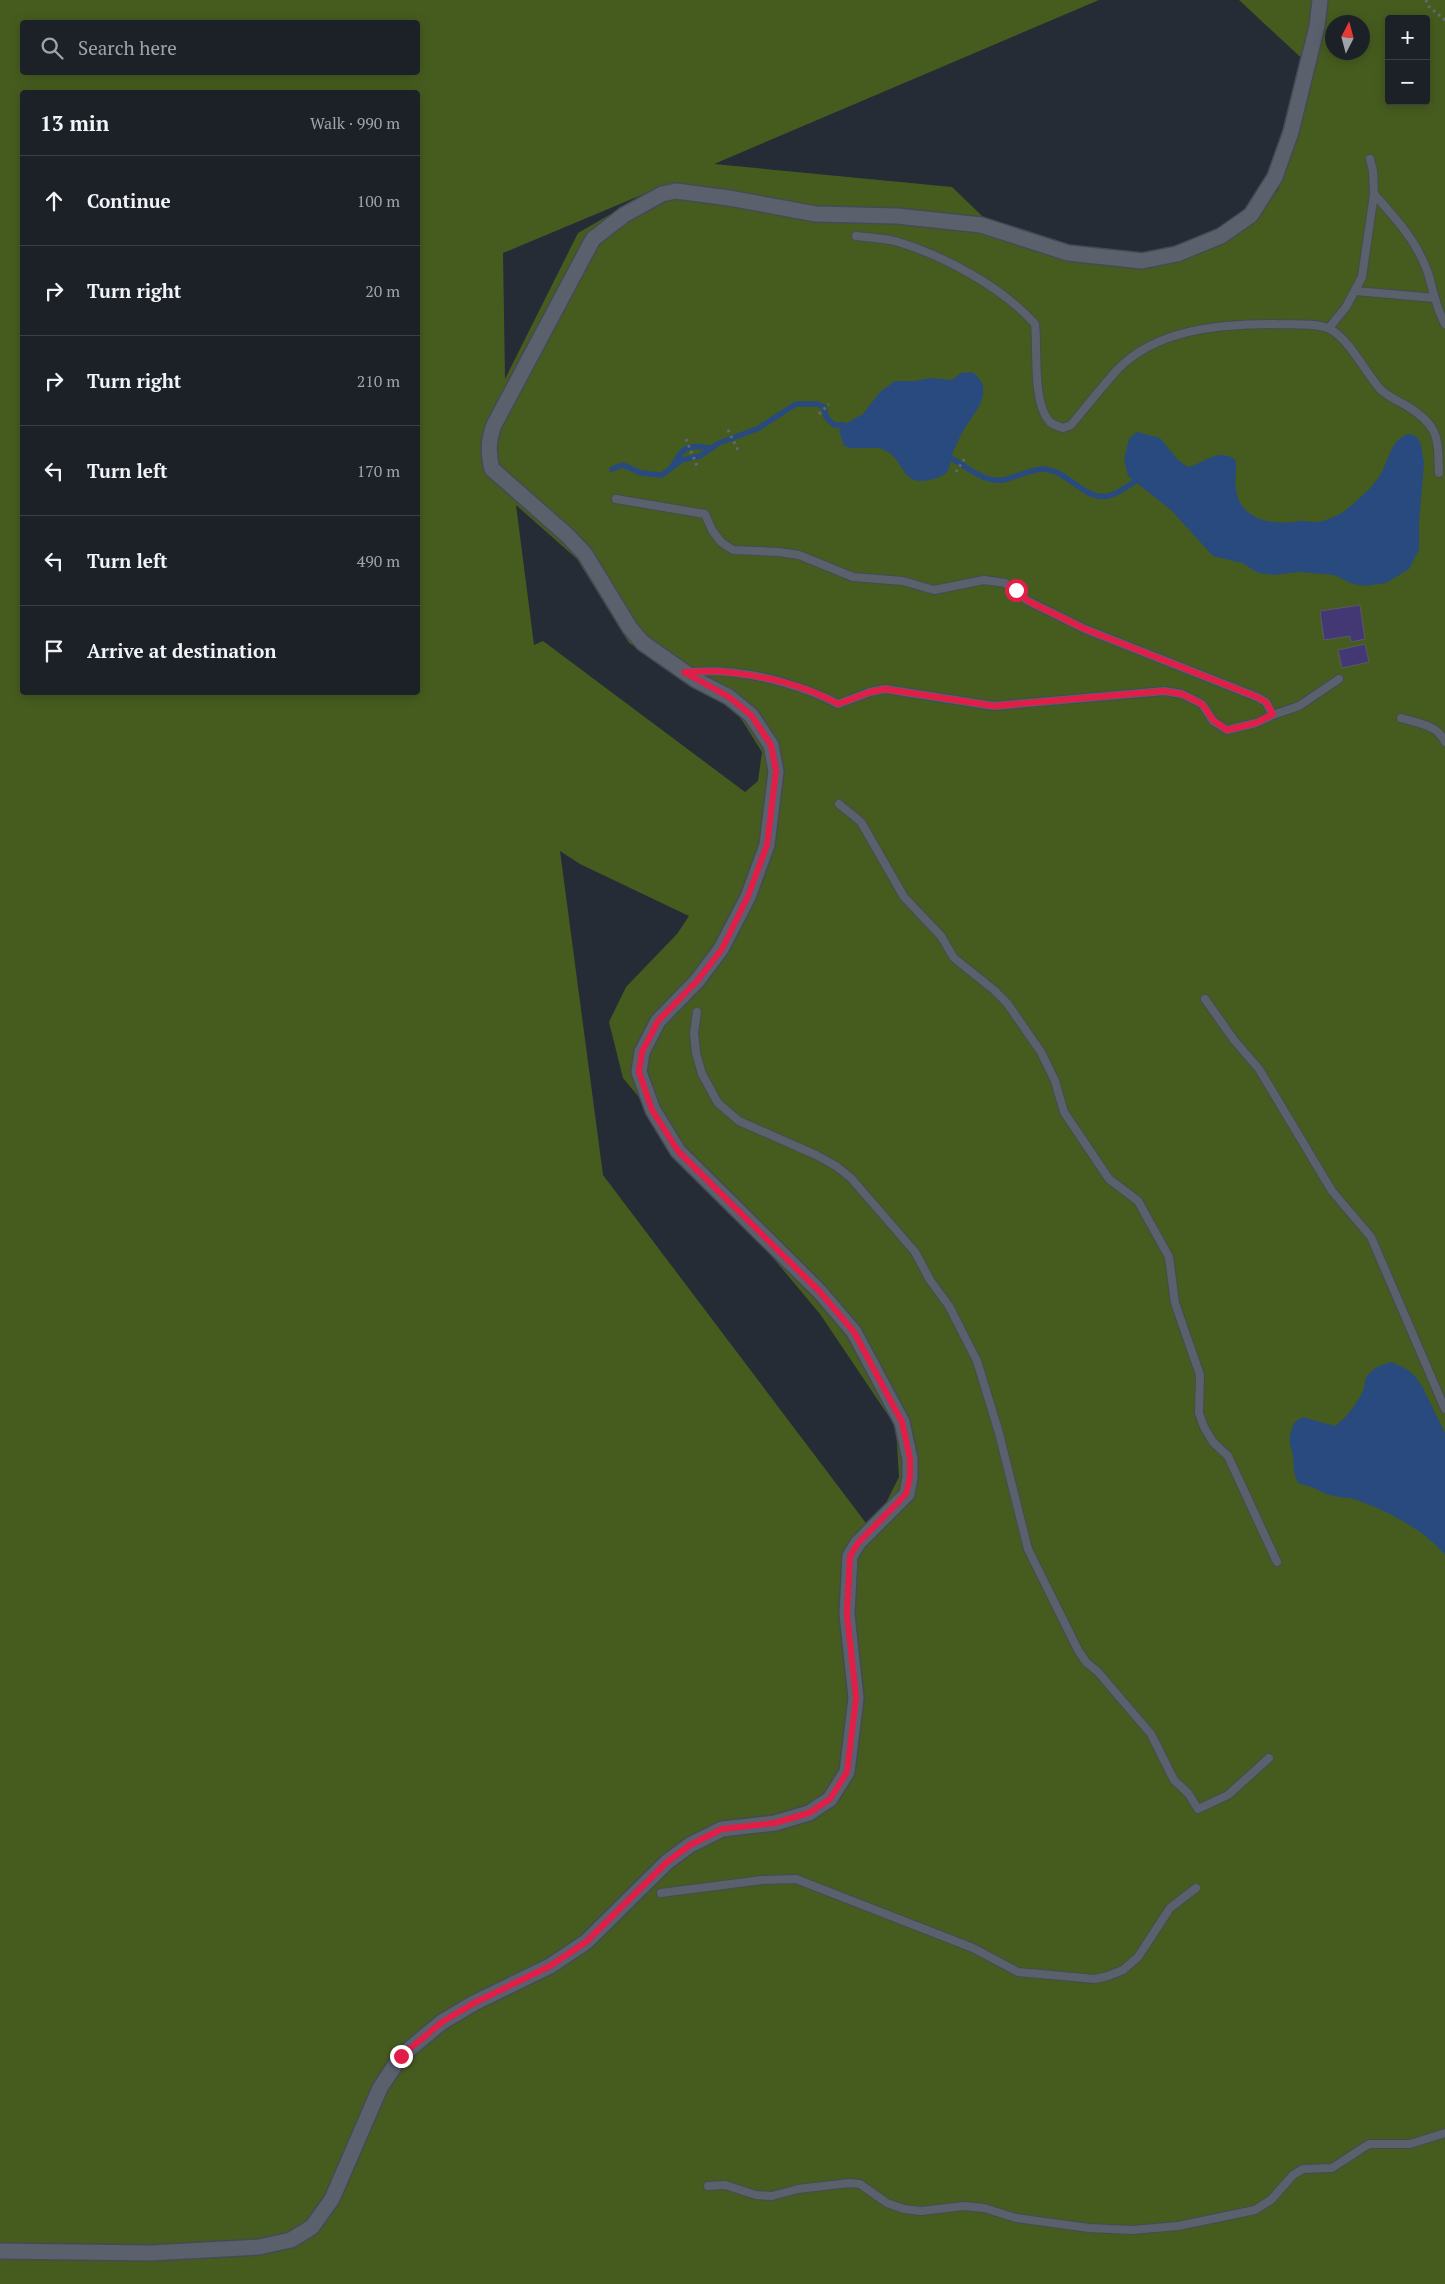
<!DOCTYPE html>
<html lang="en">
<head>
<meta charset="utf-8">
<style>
	:root { --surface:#1c2128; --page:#292e34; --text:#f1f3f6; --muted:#a0a3a8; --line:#3a3e45 }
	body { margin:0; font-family:"PT Serif",serif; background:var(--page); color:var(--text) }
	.controls { position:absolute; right:15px; top:15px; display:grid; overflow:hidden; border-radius:5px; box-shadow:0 2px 12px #0003 }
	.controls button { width:45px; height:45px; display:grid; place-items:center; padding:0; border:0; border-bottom:1px solid var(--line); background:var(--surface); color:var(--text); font:25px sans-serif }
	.compass { position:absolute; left:1325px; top:15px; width:45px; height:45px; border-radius:50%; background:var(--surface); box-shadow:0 2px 12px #0003; rotate:6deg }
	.stop { position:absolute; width:15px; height:15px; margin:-11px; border:4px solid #e11d48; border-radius:50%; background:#fff }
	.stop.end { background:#e11d48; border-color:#fff; box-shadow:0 1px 5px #0008 }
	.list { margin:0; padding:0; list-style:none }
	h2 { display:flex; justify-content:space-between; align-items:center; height:65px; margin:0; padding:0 20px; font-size:21px }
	h2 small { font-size:16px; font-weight:400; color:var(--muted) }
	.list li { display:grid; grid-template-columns:32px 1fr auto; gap:15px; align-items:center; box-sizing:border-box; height:90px; padding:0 20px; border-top:1px solid var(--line) }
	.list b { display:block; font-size:19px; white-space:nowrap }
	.list em { font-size:16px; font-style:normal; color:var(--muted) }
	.icon { flex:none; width:28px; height:28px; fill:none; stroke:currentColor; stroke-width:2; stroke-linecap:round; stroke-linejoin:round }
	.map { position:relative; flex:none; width:1445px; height:2284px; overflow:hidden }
	.search { position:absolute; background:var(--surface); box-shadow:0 2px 12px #0003; left:20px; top:20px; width:400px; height:55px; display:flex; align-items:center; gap:12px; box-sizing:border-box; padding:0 18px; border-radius:5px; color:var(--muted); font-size:19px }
	.panel { position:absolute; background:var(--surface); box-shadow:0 2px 12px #0003; left:20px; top:90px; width:400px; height:605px; border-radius:5px }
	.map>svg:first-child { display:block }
</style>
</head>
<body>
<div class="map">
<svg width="1445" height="2284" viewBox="0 0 1445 2284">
	<rect width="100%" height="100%" fill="#262c36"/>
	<path fill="#465c1f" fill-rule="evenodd" d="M0,0H1099L714,164L952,187L1005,238L1066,258L1199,252L1241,232L1278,190L1310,66L1239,0H1445V2284H0ZM1389,19H1426V101H1389ZM22,22H418V72H22ZM1332,22H1362V52H1332ZM22,92H418V692H22ZM651,191L578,233L505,379L503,253ZM516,505L577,559L629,643L735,709L762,752L758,781L745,792L543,641L534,645ZM560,851L580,864L689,916L677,934L626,987L609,1022L623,1078L820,1314L896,1427L899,1477L883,1509L875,1535L603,1175Z"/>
	<g fill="#284a7f">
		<path d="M972,372C976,375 982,380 983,387C985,403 972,416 965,428C960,435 957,444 953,452C950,459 951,468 946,473C941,478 927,481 921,481C902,481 902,460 888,452C874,443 858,452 844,446L839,431L843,425L863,414L880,392L895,381H914L931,378L952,380L961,373Z"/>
		<path d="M1137,432L1160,438L1178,460L1188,467C1206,462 1217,448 1235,459C1238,470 1234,478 1236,489C1240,520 1272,526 1299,521C1304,520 1309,522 1314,522C1321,522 1329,519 1336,516C1346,512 1373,487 1379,477C1389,462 1389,441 1408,434L1416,436L1421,444L1424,464L1419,522V549L1409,569L1386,583L1365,586L1353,584L1334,575L1299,572L1273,575L1258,573L1242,563L1213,556L1171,510L1128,476L1124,459L1129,439Z"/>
		<path d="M1392,1362L1408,1370L1416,1377L1423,1388L1445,1433V1555C1425,1530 1387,1511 1357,1500C1348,1497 1337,1498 1327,1494C1317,1490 1310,1485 1299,1484C1291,1469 1295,1468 1293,1455C1289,1439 1288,1440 1294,1423L1302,1417L1335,1426C1347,1417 1356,1405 1363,1391C1365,1387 1364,1380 1367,1376C1372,1368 1384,1364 1392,1362Z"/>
	</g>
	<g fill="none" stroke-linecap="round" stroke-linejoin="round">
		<g stroke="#284a7f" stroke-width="5.5">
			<path d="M951,458C966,466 984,483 1003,480C1017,477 1030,469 1044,469C1071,471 1086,506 1114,494C1121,491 1128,486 1134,482"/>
			<path d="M672,467C684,445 687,445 711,448"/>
			<path d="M612,469L623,465L641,473L662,475L682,460L700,456L719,443L757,429L796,404H817L824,407L826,417L834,425H843"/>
		</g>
	</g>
	<g fill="#433873" stroke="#5a5966">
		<path d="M1360,605L1365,639L1351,642L1350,636L1324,640L1320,611Z"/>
		<path d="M1365,644L1369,662L1342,668L1338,650Z"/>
	</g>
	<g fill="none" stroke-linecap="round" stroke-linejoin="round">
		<defs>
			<g id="lane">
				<path d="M1374,194C1396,219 1417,241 1428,273C1433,290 1436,308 1445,324"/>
				<path d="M856,236C870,238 885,238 898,242C945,256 1003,288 1035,324C1038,349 1032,401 1049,421C1052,425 1058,426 1063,428L1071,425C1086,407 1101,388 1117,370C1156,329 1220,324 1274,324C1288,325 1317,322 1330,329C1350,340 1365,372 1381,390C1389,397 1398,401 1407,406C1439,426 1438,437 1439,473"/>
				<path d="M1356,291L1435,298"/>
				<path d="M1329,328L1346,307L1362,277L1374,194L1373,171L1370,159"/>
				<path d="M616,499L705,514L712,530L721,542L733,550L779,552L799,555L853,577L903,581L934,590L984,580L1005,583L1028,601L1085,629L1257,697L1266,702L1273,715"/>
				<path d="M687,672C700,672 713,670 726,672C760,674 809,688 838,704L870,692L885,689L994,706L1164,691L1182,694L1202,704L1213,721L1227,730L1256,723L1273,715L1299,706L1339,679"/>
				<path d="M1401,718C1417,723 1438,725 1445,742"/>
				<path d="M839,804L861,822L904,897L941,936L954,958L994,990L1007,1003L1041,1052L1055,1081L1064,1112L1109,1179L1138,1201L1169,1257L1175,1303L1200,1375L1199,1413L1204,1427L1213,1442L1228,1456L1277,1562"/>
				<path d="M1205,999L1234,1040L1259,1069L1332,1191L1371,1237L1445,1409"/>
				<path d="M697,1012L694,1033L696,1053L702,1074L718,1103L739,1121L816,1155L836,1166L851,1178L915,1252L930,1280L949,1306L977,1361L999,1433L1028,1549L1078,1650L1086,1662L1098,1672L1151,1734L1174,1780L1188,1793L1198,1809L1228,1795L1269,1758"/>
				<path d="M661,1893L762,1880L796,1879L973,1948L1018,1972L1095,1979L1108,1976L1123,1970L1138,1957L1170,1908L1196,1888"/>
				<path d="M708,2186L725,2185L756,2195L772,2196L798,2189L849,2183L860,2184L887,2203L904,2209L921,2211L964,2206L984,2208L1016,2218L1089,2228L1132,2230L1178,2226L1255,2210L1271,2200L1293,2175L1303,2169L1332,2168L1369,2144H1410L1445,2133"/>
			</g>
			<path id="street" d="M0,2251L150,2253L259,2247L291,2240L312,2227L332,2199L380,2088L401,2056L442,2022L474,2003L550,1966L586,1942L667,1862L690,1845L722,1829L775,1823L809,1813L830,1799L847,1772L856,1698L847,1614L850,1556L858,1543L907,1494L910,1477V1459L902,1422L854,1332L820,1292L678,1151L653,1110L639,1072L642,1052L658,1021L697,981L721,949L748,897L767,845L776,771L771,745L751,715L729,697L696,680L643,643L630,628L585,554L567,535L492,469C488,453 488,441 494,425L593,239L624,215L662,194L676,191L729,198L816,214L897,216L981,225L1068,253L1142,261L1177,254L1221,236L1251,215L1275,177L1291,132L1317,26L1320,0"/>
		</defs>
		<use href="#lane" stroke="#454a52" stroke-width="10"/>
		<use href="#street" stroke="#454a52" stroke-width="18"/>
		<g stroke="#626870" stroke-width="3" stroke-dasharray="2.5 4" stroke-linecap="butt">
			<path d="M1426,0L1428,6L1445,20"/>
			<path d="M819,414L829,404"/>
			<path d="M728,430L739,452"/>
			<path d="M686,439L697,466"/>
			<path d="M956,472L965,458"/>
		</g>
		<use href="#lane" stroke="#5a616d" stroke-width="8"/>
		<use href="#street" stroke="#5a616d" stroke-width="15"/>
	</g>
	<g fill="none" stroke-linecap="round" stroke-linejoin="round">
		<path stroke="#e11d48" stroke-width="6" d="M401,2056L442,2022L474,2003L550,1966L586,1942L667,1862L690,1845L722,1829L775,1823L809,1813L830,1799L847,1772L856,1698L847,1614L850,1556L858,1543L906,1494L910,1477V1459L902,1422L854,1332L820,1292L678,1151L652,1110L639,1072L642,1052L658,1021L697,981L722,949L748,896L767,845L776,771L771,745L751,715L729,697L684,672C698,672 713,670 727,672C764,676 806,686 838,704L870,692L885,689L994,706L1164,691L1182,694L1202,704L1213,720L1227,730L1256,723L1273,714L1266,702L1257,697L1085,629L1028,601L1016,590"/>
	</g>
</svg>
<div class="controls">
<button>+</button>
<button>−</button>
</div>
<svg class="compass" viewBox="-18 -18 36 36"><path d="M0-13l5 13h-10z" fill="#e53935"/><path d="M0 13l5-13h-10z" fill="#a0a3a8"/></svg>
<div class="stop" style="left:1016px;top:590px"></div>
<div class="stop end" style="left:401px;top:2056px"></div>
<div class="search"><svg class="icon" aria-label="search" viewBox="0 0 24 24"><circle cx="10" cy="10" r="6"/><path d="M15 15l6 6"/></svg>Search here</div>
<section class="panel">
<h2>13 min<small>Walk · 990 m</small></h2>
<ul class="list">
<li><svg class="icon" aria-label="ahead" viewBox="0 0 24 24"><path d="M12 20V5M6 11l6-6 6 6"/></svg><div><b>Continue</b></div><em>100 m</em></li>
<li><svg class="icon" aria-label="right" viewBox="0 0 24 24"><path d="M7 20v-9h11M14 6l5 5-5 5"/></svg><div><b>Turn right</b></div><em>20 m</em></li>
<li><svg class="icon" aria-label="right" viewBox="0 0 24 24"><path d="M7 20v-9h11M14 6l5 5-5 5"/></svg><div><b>Turn right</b></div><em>210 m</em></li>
<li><svg class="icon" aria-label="left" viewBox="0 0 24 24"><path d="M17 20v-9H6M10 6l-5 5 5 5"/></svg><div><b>Turn left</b></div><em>170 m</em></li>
<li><svg class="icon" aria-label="left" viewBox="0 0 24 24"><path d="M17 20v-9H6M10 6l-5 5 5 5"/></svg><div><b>Turn left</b></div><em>490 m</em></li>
<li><svg class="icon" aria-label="arrive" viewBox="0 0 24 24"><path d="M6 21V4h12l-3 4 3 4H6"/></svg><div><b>Arrive at destination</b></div></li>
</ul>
</section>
</div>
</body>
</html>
